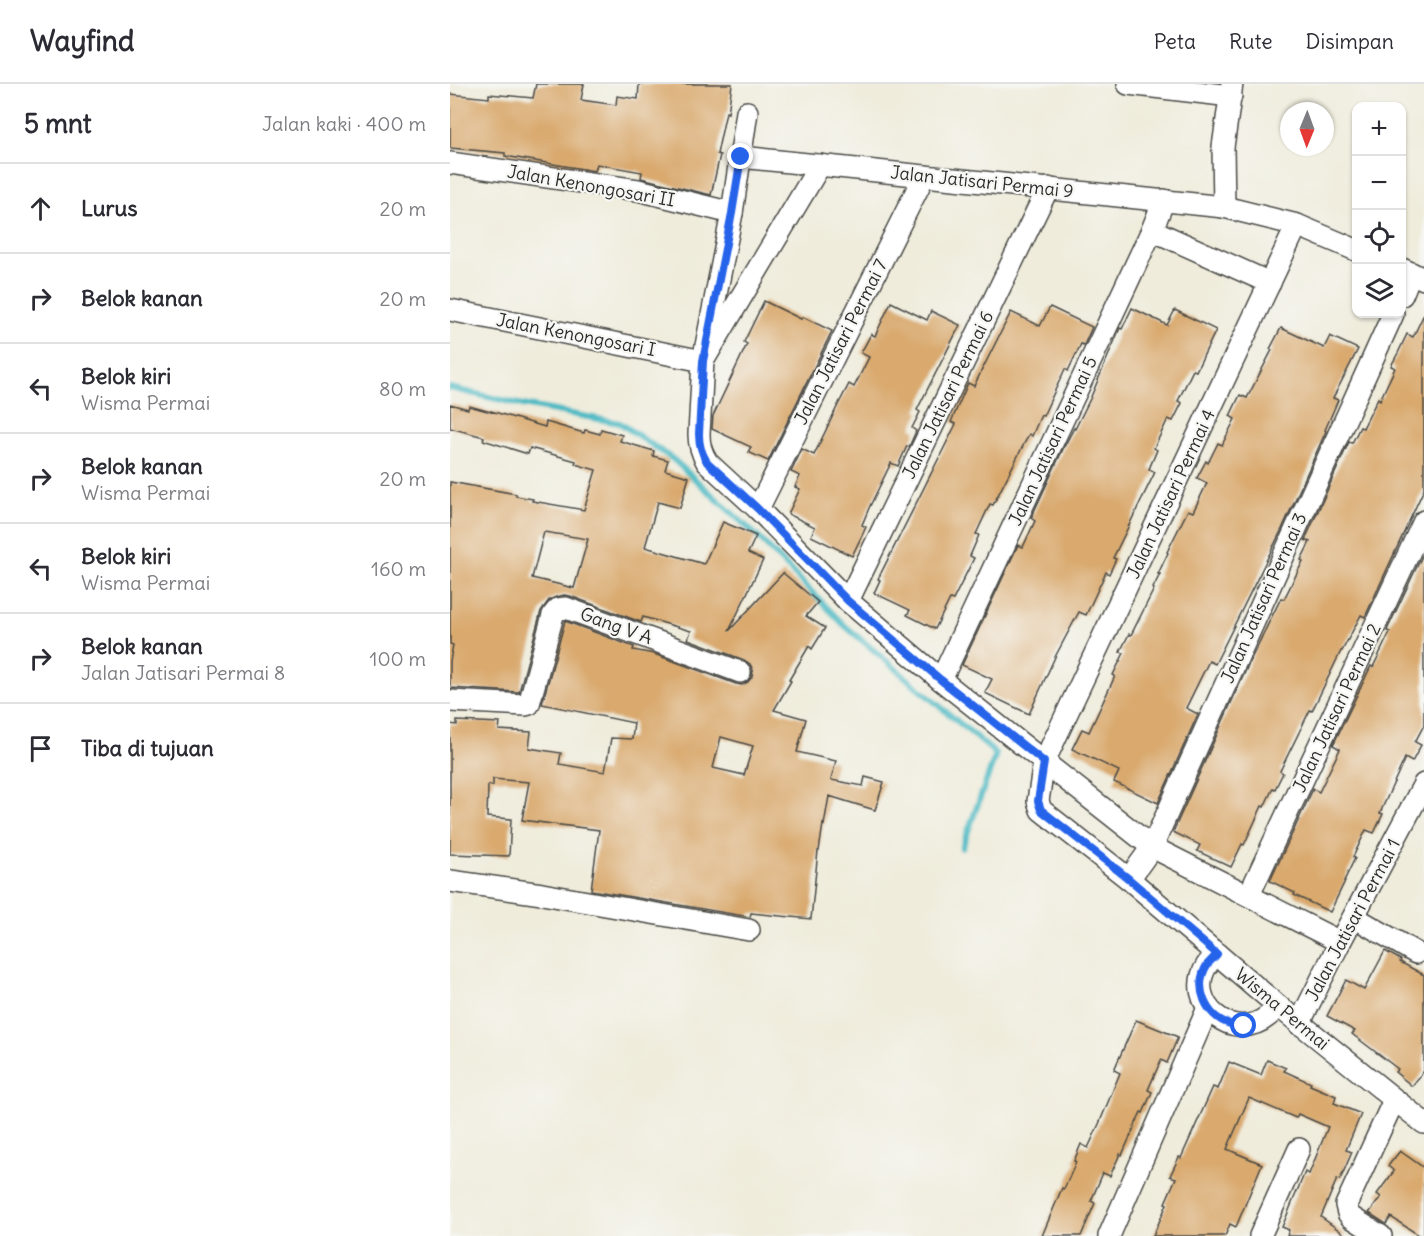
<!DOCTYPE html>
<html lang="id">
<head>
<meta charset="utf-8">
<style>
	:root { --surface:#fff; --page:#f7f7f7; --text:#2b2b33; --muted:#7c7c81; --line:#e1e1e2 }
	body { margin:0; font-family:Delius,sans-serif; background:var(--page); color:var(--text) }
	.controls { position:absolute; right:18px; top:18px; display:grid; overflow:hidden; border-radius:12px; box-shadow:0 2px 4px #0004 }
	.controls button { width:54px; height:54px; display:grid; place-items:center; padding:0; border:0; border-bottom:2px solid var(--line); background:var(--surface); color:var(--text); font:30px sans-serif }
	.compass { position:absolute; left:830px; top:18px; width:54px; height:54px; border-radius:50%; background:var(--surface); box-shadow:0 2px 4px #0004; rotate:181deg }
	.stop { position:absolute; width:18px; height:18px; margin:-14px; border:4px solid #2563eb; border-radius:50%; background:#fff }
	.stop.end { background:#2563eb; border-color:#fff; box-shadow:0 2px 6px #0008 }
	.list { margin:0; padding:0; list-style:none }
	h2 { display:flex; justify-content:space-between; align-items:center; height:78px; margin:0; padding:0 24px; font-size:26px }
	h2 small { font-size:20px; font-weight:400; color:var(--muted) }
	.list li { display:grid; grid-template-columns:39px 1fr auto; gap:18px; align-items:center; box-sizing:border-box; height:90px; padding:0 24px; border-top:2px solid var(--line) }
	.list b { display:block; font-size:22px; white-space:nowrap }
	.list p { margin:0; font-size:20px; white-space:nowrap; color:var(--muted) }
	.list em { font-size:20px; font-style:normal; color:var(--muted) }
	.icon { flex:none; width:33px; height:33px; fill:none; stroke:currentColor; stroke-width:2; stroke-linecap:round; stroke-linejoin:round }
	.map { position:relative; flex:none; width:974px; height:1152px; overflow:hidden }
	header { display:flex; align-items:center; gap:36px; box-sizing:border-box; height:84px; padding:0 30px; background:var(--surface); border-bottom:2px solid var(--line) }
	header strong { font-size:28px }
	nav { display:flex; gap:33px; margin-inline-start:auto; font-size:21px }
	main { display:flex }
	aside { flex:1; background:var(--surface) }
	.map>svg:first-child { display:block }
</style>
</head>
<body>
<header>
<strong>Wayfind</strong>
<nav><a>Peta</a><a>Rute</a><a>Disimpan</a></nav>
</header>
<main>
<aside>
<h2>5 mnt<small>Jalan kaki · 400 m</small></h2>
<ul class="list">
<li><svg class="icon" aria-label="ahead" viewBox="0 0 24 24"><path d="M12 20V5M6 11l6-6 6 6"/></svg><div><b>Lurus</b></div><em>20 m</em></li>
<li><svg class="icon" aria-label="right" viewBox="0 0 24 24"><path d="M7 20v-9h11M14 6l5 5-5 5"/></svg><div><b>Belok kanan</b></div><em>20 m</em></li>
<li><svg class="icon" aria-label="left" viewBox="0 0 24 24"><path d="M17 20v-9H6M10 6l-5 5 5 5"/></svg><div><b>Belok kiri</b><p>Wisma Permai</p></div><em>80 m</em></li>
<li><svg class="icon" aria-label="right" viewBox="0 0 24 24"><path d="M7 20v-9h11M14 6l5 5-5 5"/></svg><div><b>Belok kanan</b><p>Wisma Permai</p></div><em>20 m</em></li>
<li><svg class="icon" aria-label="left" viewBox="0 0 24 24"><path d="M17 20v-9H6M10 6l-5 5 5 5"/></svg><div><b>Belok kiri</b><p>Wisma Permai</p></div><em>160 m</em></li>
<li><svg class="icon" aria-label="right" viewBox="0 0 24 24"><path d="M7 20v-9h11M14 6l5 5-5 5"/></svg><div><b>Belok kanan</b><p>Jalan Jatisari Permai 8</p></div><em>100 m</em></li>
<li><svg class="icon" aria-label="arrive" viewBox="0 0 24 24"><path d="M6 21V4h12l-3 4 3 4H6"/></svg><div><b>Tiba di tujuan</b></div></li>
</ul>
</aside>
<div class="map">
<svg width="974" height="1152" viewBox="0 0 974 1152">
	<rect width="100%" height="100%" fill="#f6f6f2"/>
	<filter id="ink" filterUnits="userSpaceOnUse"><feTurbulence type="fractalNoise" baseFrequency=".0167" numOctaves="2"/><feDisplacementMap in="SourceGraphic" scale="12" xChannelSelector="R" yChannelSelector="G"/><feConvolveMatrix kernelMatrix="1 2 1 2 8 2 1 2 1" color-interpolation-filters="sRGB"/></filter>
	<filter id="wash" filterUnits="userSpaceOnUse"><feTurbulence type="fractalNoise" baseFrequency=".008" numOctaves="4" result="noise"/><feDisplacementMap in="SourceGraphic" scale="24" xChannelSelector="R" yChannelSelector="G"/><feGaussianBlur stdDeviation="1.35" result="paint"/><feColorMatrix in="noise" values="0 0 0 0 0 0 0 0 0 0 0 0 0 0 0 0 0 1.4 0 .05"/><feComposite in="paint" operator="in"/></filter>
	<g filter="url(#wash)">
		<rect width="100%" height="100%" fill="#efecdb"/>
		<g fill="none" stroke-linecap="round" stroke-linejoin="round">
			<path stroke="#4bbac4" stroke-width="6" d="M0,304L73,321L170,339L224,376L308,453L394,541L546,670L512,764"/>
		</g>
		<g id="blocks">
			<g fill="#d9a96d" fill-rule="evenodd">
				<path d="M86,0H134L131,16L166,21L167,12L188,15L189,0H282L278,29L276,28L267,70L270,71L261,111L191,94L192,88L147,80L145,87L55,72V69L0,64V10L39,14V10L83,14Z"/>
				<path d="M314,217L351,235L353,233L382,247L318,377L298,368L301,363L262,345L263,332L297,260L294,258Z"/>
				<path d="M441,218L477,236L481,227L510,241L467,326L470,328L462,344L466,347L459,363L457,362L448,382L441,379L419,424L412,441L416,443L402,472L361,452L365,443L338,430L350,405L345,403L350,392L341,388L352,365L364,371L387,323L399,300L404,303L419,273L411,269L421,250L425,252Z"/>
				<path d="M600,223L642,243L634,261L631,260L618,287L615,285L593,332L591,331L582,352L579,350L543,421L540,420L526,450L529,451L520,472L524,474L503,516L500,515L485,545L457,531L460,526L424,509L430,496L428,495L506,340L501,338L518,299L524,302L561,228L590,242Z"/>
				<path d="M682,224L717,241L725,226L766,246L746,287L743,286L728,317L732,319L723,337L718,335L704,364L707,366L699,385L705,388L663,474L666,475L659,490L656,488L636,531L629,528L605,573L579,630L535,609L542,595L512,581L568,461L573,463L585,437L581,434L614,363L624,344L625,345L640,315L670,244L672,245Z"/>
				<path d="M974,230V405L915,533L911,531L892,567H891L862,627L860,626L830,687L833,689L825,705L823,704L814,723L812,722L794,761L792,760L781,783L747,767L750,761L723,748L800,577L831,514L834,515L853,477L851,476L860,458L855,456L899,358L902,359L910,343L913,344L928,314L930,316L945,284L941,282L948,269L957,250L963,253Z"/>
				<path d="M831,244L874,264L880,252L908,265L883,314L888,316L875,346L876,347L832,445L765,580L759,577L736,624L748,630L708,719L664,698L669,687L622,665L632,645L639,648L665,592L663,591L674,569L670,568L679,550L681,551L704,505L703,504L710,490H708L718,469L717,468L738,426L743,428L757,399L747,394L756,377L758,379L768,359L772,361L785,335L780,332L790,311L797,314L822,266L820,265Z"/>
				<path d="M0,320L18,325L19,322L41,328V327L95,343L96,338L134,349L135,346L150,350L151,345L172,351L170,357L204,367L203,372L218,376L215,386L239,393L230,424L208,418L195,463L254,480L273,438L306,452L298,469L313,476L279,547L333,489L368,518L356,532L375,544L362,565L359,562L339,596L341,597L324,626L356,635L347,668L386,677L381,696L413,702L415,693L434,698L425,726L379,712L374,741L373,740L369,767H368L361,835L301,829L300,833L141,806L149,746L72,736L79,698L43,695V702L38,701L37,733L61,735L59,772L0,770V640L7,641V637L50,639L49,646L81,648L79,664L111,669L109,680L155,688L161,654L182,655L184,639L92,620L115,537L184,563L183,566L204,570L286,600L292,601L298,598L302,593L303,586L300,580L294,576L238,555L241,547L193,533L191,538L120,512L114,511L106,513L99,516L91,527L69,608L0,604V577L3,561L0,560V398L66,410V412L83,415L82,417L134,426L146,386L125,380L126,377L80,364L78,370L33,356L34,353L0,344ZM94,448L138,455L124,504L82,494ZM271,653L303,662L294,691L263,684Z"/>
				<path d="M972,472L974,473V641L965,658L971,661L962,678L955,674L930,729L933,730L924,749L916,746L903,773L905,774L894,797H895L880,828L844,811L845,809L820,797L863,705L869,708L890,665L883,661L921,582L923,583L940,548L937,547L938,544Z"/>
				<path d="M935,867L951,876L950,878L974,891V987L962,1002L945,988L948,985L902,950L905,947L877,932L896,896L914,906Z"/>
				<path d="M686,936L728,953L717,979L711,976L698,1006L702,1008L693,1029L691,1028L672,1071L670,1070L660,1092L653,1089L641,1117L645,1119L631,1152H592L612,1104L614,1105L626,1078L624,1077L631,1060L638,1064L649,1040L670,989L664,986Z"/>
				<path d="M817,976L836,984L834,987L861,999L860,1001L886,1012L884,1019L911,1030L896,1066L902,1068L890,1096L887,1095L871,1133L897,1152H837L839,1146L832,1143L855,1088L859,1090L878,1043L848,1030L846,1034L799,1014L777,1065L812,1080L786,1143L780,1140L775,1152H703L717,1120L715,1119L726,1094L720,1092L729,1073L731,1074L763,1003L768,1005L779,978L811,991Z"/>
				<path d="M950,1067L974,1084V1152H970L941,1133L936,1140L919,1129L931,1113L927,1110L944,1087L938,1082Z"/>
			</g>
		</g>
	</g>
	<g filter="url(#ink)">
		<use href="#blocks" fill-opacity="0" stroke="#484845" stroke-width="1.5"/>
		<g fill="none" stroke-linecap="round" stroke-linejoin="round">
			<defs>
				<g id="street">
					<path d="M678,0L781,12"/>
					<path d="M297,28L282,129L253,277L249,350C249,361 251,368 257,378L308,425L398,517L491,596L594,678L588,717L591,726L679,795L827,921L974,1039"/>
					<path d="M291,73L774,123L847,141L906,166"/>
					<path d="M0,79L188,106L282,129"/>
					<path d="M774,123L773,63L782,0"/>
					<path d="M847,141L594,678L702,763L890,858"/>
					<path d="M702,146L820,199"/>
					<path d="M952,185L974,195"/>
					<path d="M952,211L961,189"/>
					<path d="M0,226L253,277L370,81"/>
					<path d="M308,425L474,92"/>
					<path d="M398,517L598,104"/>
					<path d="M491,596L702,146L714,116"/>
					<path d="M0,617L75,621L79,620L103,531L108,525L116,524L290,588"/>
					<path d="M679,795L702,763L943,230"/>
					<path d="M0,797L92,810L299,846"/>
					<path d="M799,811L974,437"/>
					<path d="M904,833L966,869"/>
					<path d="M767,870C764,874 760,877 757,881C733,918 783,961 818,932C821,930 824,925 827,921"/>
					<path d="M849,940L890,858L974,700"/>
					<path d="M659,1152L758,924"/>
					<path d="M810,1152L849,1065"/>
					<path d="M931,1152L901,1133L898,1129L896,1121L944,1016"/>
				</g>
			</defs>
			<use href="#street" stroke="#484845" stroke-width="24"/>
			<use href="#street" stroke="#fff" stroke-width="21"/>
		</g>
	</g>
	<g fill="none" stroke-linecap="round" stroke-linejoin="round" filter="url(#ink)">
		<path stroke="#2563eb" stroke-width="8" d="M291,73L282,129L253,277L249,350C249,361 251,368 257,378L308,425L398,517L491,596L594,678L588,717L591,726L679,795L767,870C764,874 760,877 757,881C743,903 756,933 780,940C784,942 789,942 794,942"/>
	</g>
	<g text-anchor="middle" stroke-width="4.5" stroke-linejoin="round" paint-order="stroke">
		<g font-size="18" fill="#2b2b2b" stroke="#f6f6f2">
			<text transform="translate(532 98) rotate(6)" y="6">Jalan Jatisari Permai 9</text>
			<text transform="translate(141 102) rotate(10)" y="6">Jalan Kenongosari II</text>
			<text transform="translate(126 251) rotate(11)" y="6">Jalan Kenongosari I</text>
			<text transform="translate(391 258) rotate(-63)" y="6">Jalan Jatisari Permai 7</text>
			<text transform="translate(498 311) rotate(-64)" y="6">Jalan Jatisari Permai 6</text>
			<text transform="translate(603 357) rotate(-65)" y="6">Jalan Jatisari Permai 5</text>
			<text transform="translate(721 410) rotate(-65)" y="6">Jalan Jatisari Permai 4</text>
			<text transform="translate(814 514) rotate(-66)" y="6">Jalan Jatisari Permai 3</text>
			<text transform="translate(166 542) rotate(20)" y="6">Gang V A</text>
			<text transform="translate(887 624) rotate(-65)" y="6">Jalan Jatisari Permai 2</text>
			<text transform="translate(903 836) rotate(-62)" y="6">Jalan Jatisari Permai 1</text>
			<text transform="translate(832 925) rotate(40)" y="6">Wisma Permai</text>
		</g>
	</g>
</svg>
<div class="controls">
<button>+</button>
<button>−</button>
<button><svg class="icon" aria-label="locate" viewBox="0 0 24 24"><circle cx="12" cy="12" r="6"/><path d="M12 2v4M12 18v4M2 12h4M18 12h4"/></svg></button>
<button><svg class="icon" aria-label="layers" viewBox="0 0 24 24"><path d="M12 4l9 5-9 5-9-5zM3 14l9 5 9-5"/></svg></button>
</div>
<svg class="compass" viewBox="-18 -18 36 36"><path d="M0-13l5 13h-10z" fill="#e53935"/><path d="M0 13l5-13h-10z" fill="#7c7c81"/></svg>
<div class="stop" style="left:794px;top:942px"></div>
<div class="stop end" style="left:291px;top:73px"></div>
</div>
</main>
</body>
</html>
